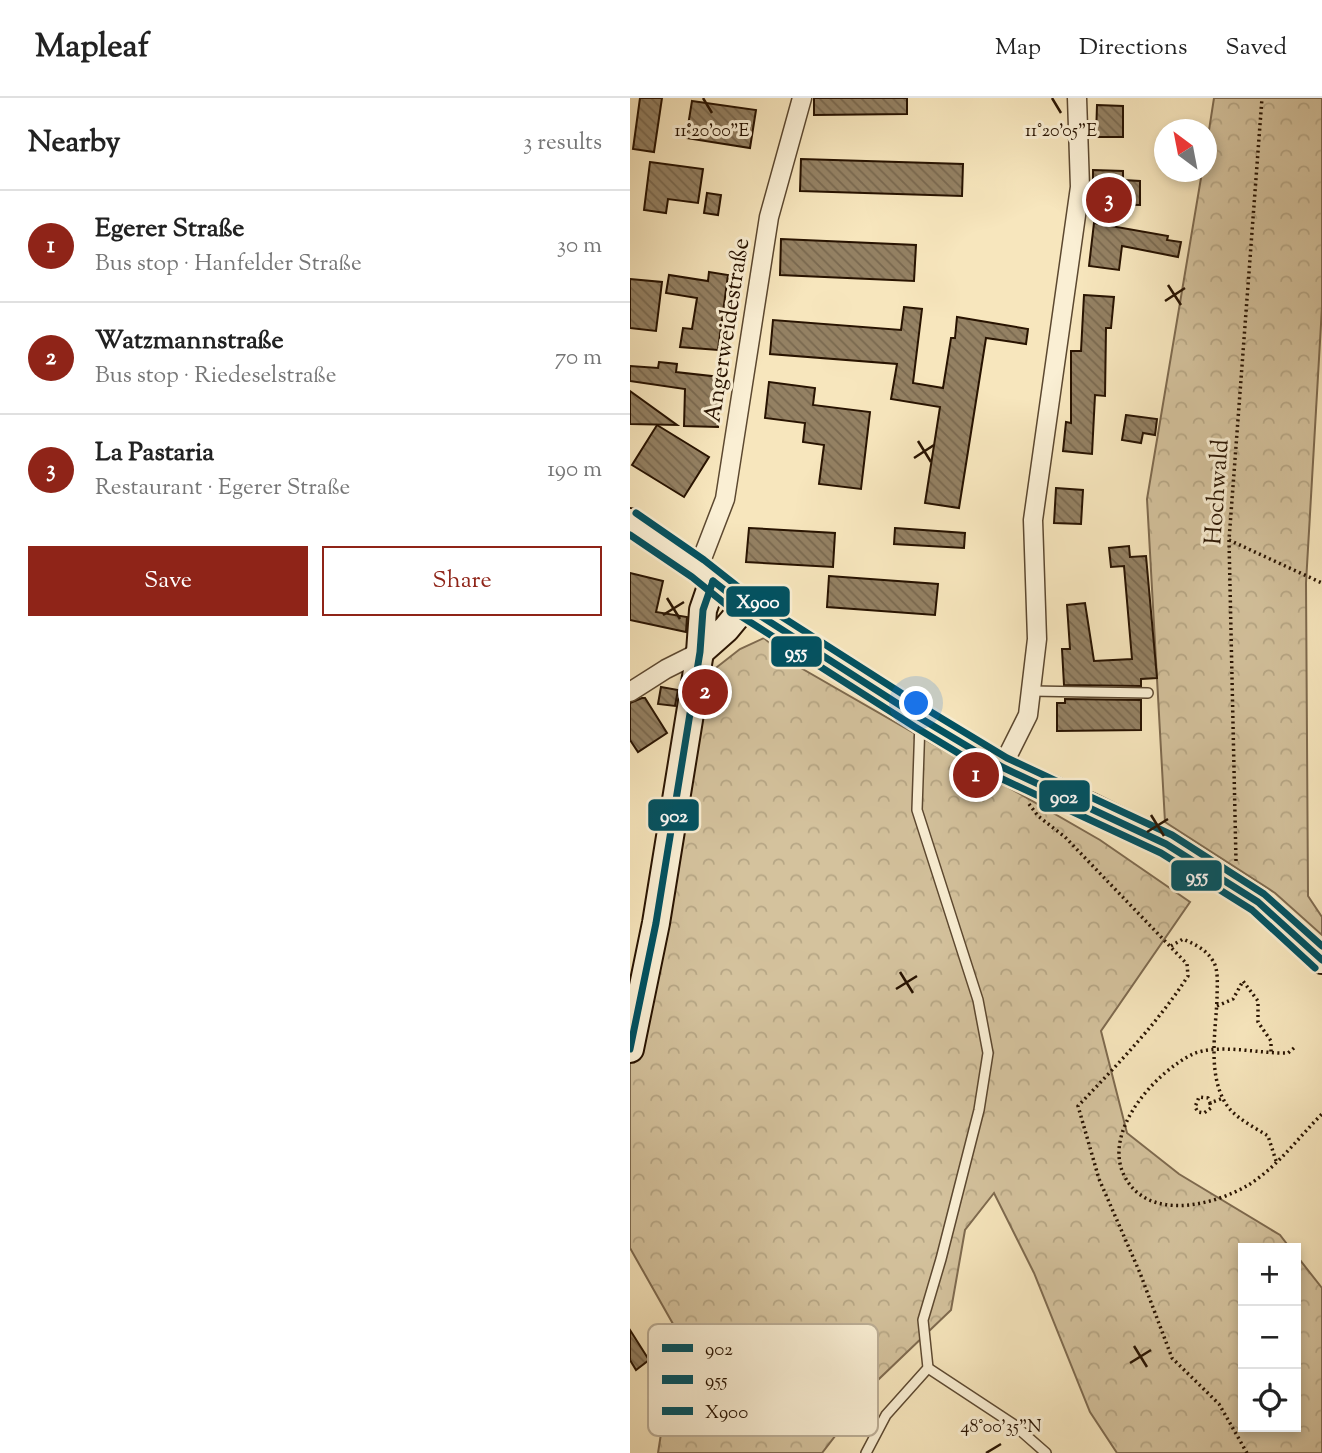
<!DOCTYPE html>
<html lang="en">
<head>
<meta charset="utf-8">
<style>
	:root { --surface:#fff; --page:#f6f6f6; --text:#222; --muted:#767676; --line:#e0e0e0; --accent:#8f2418 }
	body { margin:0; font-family:"Sorts Mill Goudy",serif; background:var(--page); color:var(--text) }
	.controls { position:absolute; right:21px; bottom:21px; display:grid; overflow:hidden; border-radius:0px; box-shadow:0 4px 10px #0003 }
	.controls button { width:63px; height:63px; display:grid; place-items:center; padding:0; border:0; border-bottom:2px solid var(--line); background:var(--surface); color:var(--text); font:35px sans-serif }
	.compass { position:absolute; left:524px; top:21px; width:63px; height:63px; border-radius:50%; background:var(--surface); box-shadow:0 4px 10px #0003; rotate:328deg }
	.you { position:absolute; left:287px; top:606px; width:24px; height:24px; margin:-18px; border:5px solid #fff; border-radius:50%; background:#1a73e8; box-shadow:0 0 0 10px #1a73e833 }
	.badge { display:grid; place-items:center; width:46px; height:46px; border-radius:50%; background:var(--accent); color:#fff; font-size:23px; font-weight:700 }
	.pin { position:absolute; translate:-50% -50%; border:4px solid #fff; box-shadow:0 2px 7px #0006 }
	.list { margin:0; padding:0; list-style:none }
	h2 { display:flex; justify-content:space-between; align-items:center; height:91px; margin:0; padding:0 28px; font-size:30px }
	h2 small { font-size:23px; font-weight:400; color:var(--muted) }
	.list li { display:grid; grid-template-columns:46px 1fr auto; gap:21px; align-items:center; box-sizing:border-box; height:112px; padding:0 28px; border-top:2px solid var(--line) }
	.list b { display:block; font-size:26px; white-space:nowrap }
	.list p { margin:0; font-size:23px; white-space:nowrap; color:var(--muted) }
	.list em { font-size:23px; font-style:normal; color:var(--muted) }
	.actions { display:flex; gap:14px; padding:21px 28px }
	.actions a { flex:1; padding:16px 0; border:2px solid var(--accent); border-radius:0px; text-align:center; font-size:24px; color:var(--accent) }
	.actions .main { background:var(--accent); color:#fff }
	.icon { flex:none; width:38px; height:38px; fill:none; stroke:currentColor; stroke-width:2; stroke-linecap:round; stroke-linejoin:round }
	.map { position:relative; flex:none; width:692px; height:1355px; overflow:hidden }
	header { display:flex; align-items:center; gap:42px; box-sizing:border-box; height:98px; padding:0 35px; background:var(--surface); border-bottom:2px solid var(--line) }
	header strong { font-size:33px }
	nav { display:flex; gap:38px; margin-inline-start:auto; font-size:24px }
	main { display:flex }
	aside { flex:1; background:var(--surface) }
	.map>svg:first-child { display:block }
</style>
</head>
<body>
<header>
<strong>Mapleaf</strong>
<nav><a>Map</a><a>Directions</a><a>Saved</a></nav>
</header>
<main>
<aside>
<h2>Nearby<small>3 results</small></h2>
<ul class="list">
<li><span class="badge">1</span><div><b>Egerer Straße</b><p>Bus stop · Hanfelder Straße</p></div><em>30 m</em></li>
<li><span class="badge">2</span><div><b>Watzmannstraße</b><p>Bus stop · Riedeselstraße</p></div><em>70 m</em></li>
<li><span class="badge">3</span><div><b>La Pastaria</b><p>Restaurant · Egerer Straße</p></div><em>190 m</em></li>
</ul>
<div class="actions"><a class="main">Save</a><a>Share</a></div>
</aside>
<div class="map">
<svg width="692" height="1355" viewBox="0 0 692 1355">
	<defs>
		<pattern id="forest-crowns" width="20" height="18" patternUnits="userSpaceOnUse" patternTransform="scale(1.75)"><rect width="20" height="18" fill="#d4c29d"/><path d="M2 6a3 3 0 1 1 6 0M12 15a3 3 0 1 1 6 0" fill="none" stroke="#b6a685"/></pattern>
		<pattern id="building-back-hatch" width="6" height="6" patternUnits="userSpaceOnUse" patternTransform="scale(1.75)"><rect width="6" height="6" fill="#948163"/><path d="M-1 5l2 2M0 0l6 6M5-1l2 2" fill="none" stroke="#79684f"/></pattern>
	</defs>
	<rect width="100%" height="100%" fill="#f7e6bd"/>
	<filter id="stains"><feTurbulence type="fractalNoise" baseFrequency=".00286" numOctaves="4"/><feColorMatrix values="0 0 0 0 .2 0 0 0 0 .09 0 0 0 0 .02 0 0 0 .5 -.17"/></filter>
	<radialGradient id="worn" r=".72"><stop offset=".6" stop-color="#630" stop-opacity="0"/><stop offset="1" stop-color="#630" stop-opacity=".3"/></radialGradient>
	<g fill="url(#forest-crowns)" stroke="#7e6a4f" stroke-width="2">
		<path d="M584,0H692V209L676,485L678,798L692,819V837L645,795L535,724L517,401L572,74H576L577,45Z"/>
		<path d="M134,540L164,566L470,742L560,804L471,933L497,1035L549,1076L650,1137L660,1150H613V1329H666V1157L692,1190V1355H487L460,1314L404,1175L364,1095L335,1132L321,1212L249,1281L192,1355H28L47,1233L0,1150V932L64,587L110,551Z"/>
	</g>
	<g fill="url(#building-back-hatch)" stroke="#281301" stroke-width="2">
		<path d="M10,0H32L24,54L3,51Z"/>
		<path d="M184,0H277V16L184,17Z"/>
		<path d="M62,3L126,12L120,50L56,40Z"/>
		<path d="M467,7L493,8V39H466Z"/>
		<path d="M171,61L333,66L332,98L170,93Z"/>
		<path d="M20,64L73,71L68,105L38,101L36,115L14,112Z"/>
		<path d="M463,72L493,73V82L510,83V107L463,106Z"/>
		<path d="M77,95L91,97L88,117L74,115Z"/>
		<path d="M464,125L538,138L537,142L551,144L548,159L492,148L489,172L459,168Z"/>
		<path d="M151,141L286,147L284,183L150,177Z"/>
		<path d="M79,174L98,177L88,252L50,249L53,230L62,231L67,200L36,195L39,177L78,183Z"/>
		<path d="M0,181L32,184L26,233L0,230Z"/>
		<path d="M454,197L484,199L481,230H476L475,298L465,297L462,356L433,353L436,324L441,325V253H451Z"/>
		<path d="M274,209L292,211L283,285L313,290L321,240H325L327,219L398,231L396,246L356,240L329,410L295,405L310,309L261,301L267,266L140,256L143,222L271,232Z"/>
		<path d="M29,264L47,266L46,274L90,279L88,329L54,328L55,291L0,283V268L28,270Z"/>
		<path d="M139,284L185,290L183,307L240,314L231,391L189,386L194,347L173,344L175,325L135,320Z"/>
		<path d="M0,293L47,327L0,326Z"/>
		<path d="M496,317L527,321L525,337L513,335L511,345L492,342Z"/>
		<path d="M27,327L79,359L54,399L2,367Z"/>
		<path d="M426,390L453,392L451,426L424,425Z"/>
		<path d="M119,430L205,435L203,469L116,464Z"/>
		<path d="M265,430L335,435L334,450L264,446Z"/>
		<path d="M499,448L500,459L516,458L527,580L511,581V588L434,587L432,551H440L437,507L455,505L464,563L502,561L494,468L481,469L479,450Z"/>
		<path d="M0,475L33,483L26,514L57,519L56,534L0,522Z"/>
		<path d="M199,478L308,486L305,517L197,509Z"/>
		<path d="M31,589L48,592L45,608L28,606Z"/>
		<path d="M12,600H15L37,635L8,654L0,642V605Z"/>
		<path d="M435,601L511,602V632L427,633V605H435Z"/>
		<path d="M0,1232L19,1262L6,1272L0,1262Z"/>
	</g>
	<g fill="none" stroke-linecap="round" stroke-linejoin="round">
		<defs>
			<g id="lane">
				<path d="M401,593L518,595"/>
				<path d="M298,1270L383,1326L416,1355"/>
				<path d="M236,1355L256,1317L298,1270L293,1222L311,1161L349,1012L358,955L348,902L287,712L290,623"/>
			</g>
			<g id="street">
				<path d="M68,471L95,401L139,119L172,0"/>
				<path d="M0,594L36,571L70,554"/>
				<path d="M372,669L398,617L407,541L403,422L450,89L447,0"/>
			</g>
			<g id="secondary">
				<path d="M0,424L68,471L115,508L290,620L372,669L461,709L536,746L628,804L692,862"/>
				<path d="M70,554L96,531L115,508"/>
				<path d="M0,951L26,825L70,554L73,512L83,483"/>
			</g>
		</defs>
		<use href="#lane" stroke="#5c4830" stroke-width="12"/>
		<use href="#street" stroke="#5c4830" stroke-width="21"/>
		<use href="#secondary" stroke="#281301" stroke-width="30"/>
		<g stroke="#281301" stroke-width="3.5" stroke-dasharray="2 3.5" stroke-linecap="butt">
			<path d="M599,442L692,485"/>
			<path d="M399,706L408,718L435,739L557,866L558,878C527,926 487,967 448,1008L469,1081L510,1175L542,1260L589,1306L617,1355"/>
			<path d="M606,763L599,442L632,0"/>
			<path d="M541,848L553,841C564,846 576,851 583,863C589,872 587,889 587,900C586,932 577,976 596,1006C605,1020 624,1029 638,1038L647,1066"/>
			<path d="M587,908L603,901L613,883L628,903V924L641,943V955"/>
			<path d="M664,950L658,955C630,956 588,945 563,956C526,974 474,1031 493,1075C515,1125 584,1108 620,1086C649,1067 668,1040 692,1016"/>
			<path d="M580,1005L581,1010L574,1015L568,1014L565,1009L569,999L578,1000L580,1005L593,1000"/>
		</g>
		<use href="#lane" stroke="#faefd4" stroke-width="9"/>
		<use href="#street" stroke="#faefd4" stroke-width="18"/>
		<use href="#secondary" stroke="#faefd4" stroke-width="26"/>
		<defs>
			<g id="bus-1">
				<path d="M83,483L115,508L290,620L372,669L536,746L628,804L692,862"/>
				<path d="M0,951L26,825L70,554L73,512L83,483"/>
			</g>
			<path id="bus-2" d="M0,437L62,479L109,517L285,629L368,679L531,755L622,812L685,870"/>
			<path id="bus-3" d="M6,415L74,462L121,499L296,611L377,660L542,737L634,796L692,848"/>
		</defs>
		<use href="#bus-1" stroke="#faefd4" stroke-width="12"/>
		<use href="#bus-2" stroke="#faefd4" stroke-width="12"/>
		<use href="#bus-3" stroke="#faefd4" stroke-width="12"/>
		<use href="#bus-1" stroke="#005262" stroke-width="7"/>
		<use href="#bus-2" stroke="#005262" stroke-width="7"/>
		<use href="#bus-3" stroke="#005262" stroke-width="7"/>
	</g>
	<path fill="none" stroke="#281301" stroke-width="2.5" d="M73,0L82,15M422,0L431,15M538,187L551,207M535,203L555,190M288,343L301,364M284,360L304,347M37,500L50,521M33,517L54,504M521,717L534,738M517,734L538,721M270,874L283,895M266,891L287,878M504,1248L517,1269M500,1265L521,1252M356,1355L371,1346"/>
	<g text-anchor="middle" stroke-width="6" stroke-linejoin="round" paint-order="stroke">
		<g font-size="24" fill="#281301" stroke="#faefd4">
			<text transform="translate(96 232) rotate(-81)" y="8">Angerweidestraße</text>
			<text transform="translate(586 394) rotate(-86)" y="8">Hochwald</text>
		</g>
	</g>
	<rect x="18" y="1226" width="230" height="112" rx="10" fill="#faefd4" stroke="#bbad95" stroke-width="2"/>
	<rect x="32" y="1246" width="31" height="8" fill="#005262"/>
	<rect x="32" y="1277" width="31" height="9" fill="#005262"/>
	<rect x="32" y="1309" width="31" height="8" fill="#005262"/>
	<g font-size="19" fill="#281301">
		<text x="75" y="1257">902</text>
		<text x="75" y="1288">955</text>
		<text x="75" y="1320">X900</text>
	</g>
	<g font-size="18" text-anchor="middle" fill="#281301" stroke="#faefd4" stroke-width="6" stroke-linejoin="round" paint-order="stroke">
		<text x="82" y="38">11°20'00"E</text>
		<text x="431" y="38">11°20'05"E</text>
		<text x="371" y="1334">48°00'35"N</text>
	</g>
	<g stroke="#faefd4" stroke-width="2.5">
		<rect x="95" y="487" width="66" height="33" rx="7" fill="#005262"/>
		<rect x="140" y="537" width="53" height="33" rx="7" fill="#005262"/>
		<rect x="408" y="681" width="53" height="34" rx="7" fill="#005262"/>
		<rect x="17" y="700" width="53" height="34" rx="7" fill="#005262"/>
		<rect x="540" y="761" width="53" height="33" rx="7" fill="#005262"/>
	</g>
	<g font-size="19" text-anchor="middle" font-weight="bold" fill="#fff">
		<text x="128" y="510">X900</text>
		<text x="166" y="560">955</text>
		<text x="434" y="705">902</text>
		<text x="44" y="724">902</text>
		<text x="567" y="784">955</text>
	</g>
	<rect width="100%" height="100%" filter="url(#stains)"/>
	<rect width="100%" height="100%" fill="url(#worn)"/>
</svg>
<div class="controls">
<button>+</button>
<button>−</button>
<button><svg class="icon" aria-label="locate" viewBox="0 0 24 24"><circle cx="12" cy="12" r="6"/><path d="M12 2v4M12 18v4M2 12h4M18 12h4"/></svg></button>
</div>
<svg class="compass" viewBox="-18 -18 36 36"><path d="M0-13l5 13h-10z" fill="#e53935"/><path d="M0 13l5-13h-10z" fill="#767676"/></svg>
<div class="you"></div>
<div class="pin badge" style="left:346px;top:677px">1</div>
<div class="pin badge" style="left:75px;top:594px">2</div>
<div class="pin badge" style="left:479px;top:102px">3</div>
</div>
</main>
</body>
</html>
